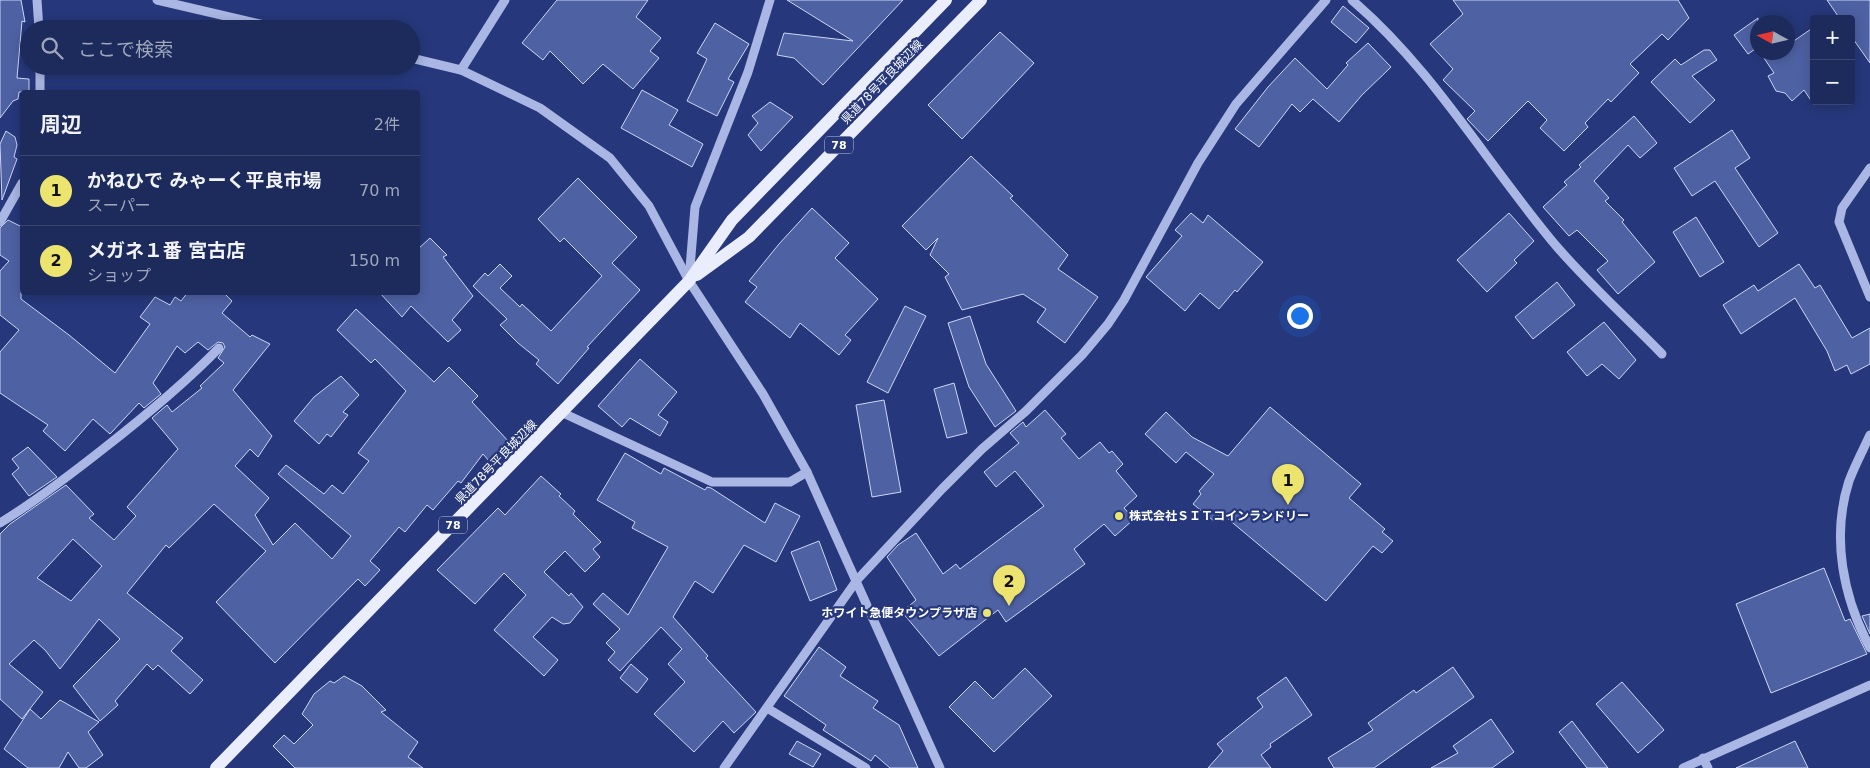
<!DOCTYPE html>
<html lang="ja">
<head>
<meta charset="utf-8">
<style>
	:root { --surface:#1c2a5c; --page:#253262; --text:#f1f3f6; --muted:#a0a7bb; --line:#3a4672; --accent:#ede46f }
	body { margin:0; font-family:"DejaVu Sans","Noto Sans JP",sans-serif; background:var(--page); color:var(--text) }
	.controls { position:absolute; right:15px; top:15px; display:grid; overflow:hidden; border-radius:5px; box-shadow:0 2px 12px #0003 }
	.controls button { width:45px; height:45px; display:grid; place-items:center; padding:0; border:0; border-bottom:1px solid var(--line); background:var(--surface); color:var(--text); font:25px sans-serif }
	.compass { position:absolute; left:1750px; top:15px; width:45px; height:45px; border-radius:50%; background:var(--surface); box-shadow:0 2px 12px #0003; rotate:278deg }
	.you { position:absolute; left:1299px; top:315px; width:18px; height:18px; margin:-12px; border:4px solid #fff; border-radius:50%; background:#1a73e8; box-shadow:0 0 0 8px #1a73e833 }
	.badge { display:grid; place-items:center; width:32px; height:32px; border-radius:50%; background:var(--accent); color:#111; font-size:16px; font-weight:700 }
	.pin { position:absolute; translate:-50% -41px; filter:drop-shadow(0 1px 2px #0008) }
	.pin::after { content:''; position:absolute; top:26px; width:18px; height:15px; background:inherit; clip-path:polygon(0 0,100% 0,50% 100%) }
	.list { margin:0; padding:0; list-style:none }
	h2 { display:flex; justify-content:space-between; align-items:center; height:65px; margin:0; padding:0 20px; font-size:21px }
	h2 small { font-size:16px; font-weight:400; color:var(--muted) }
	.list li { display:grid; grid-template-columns:32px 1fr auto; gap:15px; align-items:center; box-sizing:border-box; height:70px; padding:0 20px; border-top:1px solid var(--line) }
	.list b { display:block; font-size:19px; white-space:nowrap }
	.list p { margin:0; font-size:16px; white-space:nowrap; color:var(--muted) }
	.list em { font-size:16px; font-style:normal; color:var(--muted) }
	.icon { flex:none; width:28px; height:28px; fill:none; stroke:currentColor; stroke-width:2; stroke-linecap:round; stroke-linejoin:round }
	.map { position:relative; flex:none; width:1870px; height:768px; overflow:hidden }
	.search { position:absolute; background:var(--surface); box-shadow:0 2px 12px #0003; left:20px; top:20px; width:400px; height:55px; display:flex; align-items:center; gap:12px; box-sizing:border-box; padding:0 18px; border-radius:28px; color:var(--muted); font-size:19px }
	.panel { position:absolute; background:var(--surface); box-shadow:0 2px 12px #0003; left:20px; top:90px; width:400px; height:205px; border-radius:5px }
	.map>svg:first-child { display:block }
</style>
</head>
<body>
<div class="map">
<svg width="1870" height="768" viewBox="0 0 1870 768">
	<rect width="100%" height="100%" fill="#26387b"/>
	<g fill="#4e61a3" stroke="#ccd6f3" fill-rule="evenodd">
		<path d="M0,0H21L25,22L22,21L17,78L29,79V92H19L18,99L13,101L0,118Z"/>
		<path d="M557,0H648L636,17L661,38L650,51L659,58L633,89L603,64L583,84L550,51L543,60L522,43Z"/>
		<path d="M787,0H903L823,85L794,58L777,55L784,33L853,41Z"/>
		<path d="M1453,0H1678L1689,18L1668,40L1662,34L1630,64L1639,73L1611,102L1608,99L1585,123L1588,127L1564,151L1540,128L1547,120L1528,101L1488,141L1467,119L1475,111L1443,80L1453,69L1430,44L1463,14Z"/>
		<path d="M1827,0H1870V63L1851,36V19H1840Z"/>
		<path d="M1343,6L1369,28L1356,43L1331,22Z"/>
		<path d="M1758,18V47L1748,54L1734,35Z"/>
		<path d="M715,23L749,44L728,79L734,82L717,116L687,101L707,59L697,53Z"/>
		<path d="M1814,27V105L1804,90L1792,101L1785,93L1776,91L1768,76L1774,73L1760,52H1788V45Z"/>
		<path d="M1000,32L1034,63L962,139L928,105Z"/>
		<path d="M1368,43L1391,67L1362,95L1339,122L1313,99L1300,112L1292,104L1259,147L1235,129L1268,87L1295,58L1327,89L1348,65L1346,63Z"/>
		<path d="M1704,50H1710L1717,60L1692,76L1715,100L1690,123L1651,82L1675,59L1681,65Z"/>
		<path d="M642,90L678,110L669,125L703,144L692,167L621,128Z"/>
		<path d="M770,102L793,117L761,151L748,135L758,123L752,116Z"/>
		<path d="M1634,116L1657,143L1640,158L1628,145L1594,181L1609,198L1605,201L1624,220L1622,222L1655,262L1618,294L1597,270L1608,261L1577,230L1569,236L1543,207L1567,185L1564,182L1581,167L1579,165Z"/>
		<path d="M1732,130L1750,158L1735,168L1778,233L1759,247L1715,181L1692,196L1674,168Z"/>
		<path d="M6,131L15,137L17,145L14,157L17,159L2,200L0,144Z"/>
		<path d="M971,156L1013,196L1010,198L1068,255L1058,269L1098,297L1065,343L1037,322L1046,309L1023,294L962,310L945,277L949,274L930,255L938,238L926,250L902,226Z"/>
		<path d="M578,178L637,237L612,263L640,290L587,347L589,348L558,384L536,364L539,360L518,343L500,325L507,319L473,286L485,273L488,276L500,264L512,276L500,288L520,307L522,304L551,331L602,276L564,238L560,242L538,219Z"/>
		<path d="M812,208L849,243L835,258L878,299L845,335L851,340L839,355L800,323L790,338L745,302L757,287L749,281L779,244Z"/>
		<path d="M1191,213L1203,223L1208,215L1263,262L1237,292L1235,290L1219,309L1200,293L1185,311L1146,277L1182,236L1175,230Z"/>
		<path d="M1509,213L1534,241L1514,260L1517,263L1487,292L1457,260Z"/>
		<path d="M1696,217L1724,262L1700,277L1673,232Z"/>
		<path d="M8,220L22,227L21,299L69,335L115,373L150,324L140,317L155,297L170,305L175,297L181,301L188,292H223L232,301L222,313L250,337L252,335L270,344L233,390L272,436L258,457L250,449L235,466L269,498L255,515L273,545L295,523L332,559L351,536L278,474L286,465L324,494L332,485L343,494L369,461L358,453L406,391L375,359L371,363L337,330L356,309L434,382L449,367L478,396L472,402L510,443L490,462L483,454L461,483L458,481L433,510L427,505L405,532L399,527L370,561L380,570L365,586L358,579L275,663L216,602L266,551L214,504L169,548L166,545L127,593L183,638L171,651L203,680L190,694L158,665L153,670L147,664L115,701L118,705L100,721L73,686L120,639L99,619L60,669L45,650L34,640L9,664L43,692L22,719L0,699V534L10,524L66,485L94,514L89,518L114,540L136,516L127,507L178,449L152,418L167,405L172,412L202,388L200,386L224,363L218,358L225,347L223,343L218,342L208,350L198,342L185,353L177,346L153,383L161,394L144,408L139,403L110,434L93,419L65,451L43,431L48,425L0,393V352L19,330L0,315V271L9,261L0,255V228ZM73,539L102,566L71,601L37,578Z"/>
		<path d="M430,238L447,255L443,257L473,296L452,320L461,330L448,342L411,306L402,317L379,292H418V249Z"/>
		<path d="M1799,264L1815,288L1820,285L1852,338L1870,328V364L1851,374L1847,365L1835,371L1827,351L1795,298L1741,334L1723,305L1754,285L1758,291Z"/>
		<path d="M1557,282L1575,305L1533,339L1515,317Z"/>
		<path d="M905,306L926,316L888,393L867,382Z"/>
		<path d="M970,316L986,364L1016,411L995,427L969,387L948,323Z"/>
		<path d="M1604,322L1636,360L1619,379L1602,364L1587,376L1567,352Z"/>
		<path d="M640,359L677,392L658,415L668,422L660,436L630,418L622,427L598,406Z"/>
		<path d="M341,376L359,395L343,412L348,415L331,437L327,434L319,444L294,421L314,397Z"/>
		<path d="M954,383L967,433L947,438L934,389Z"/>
		<path d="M884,400L901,492L872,497L856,405Z"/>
		<path d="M1270,407L1361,484L1349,498L1385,529L1382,532L1393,541L1382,553L1373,546L1326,601L1221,513L1214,521L1193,504L1201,494L1199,491L1214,474L1186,452L1176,463L1145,434L1166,412L1192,437L1228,456Z"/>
		<path d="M1045,410L1066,434L1061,438L1079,459L1100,442L1109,453L1112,451L1123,464L1116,471L1137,496L1124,508L1134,519L1115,536L1104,524L1074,549L1085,564L1006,622L998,610L939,656L902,612L916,600L887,557L898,545L916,533L943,574L956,564L960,569L1044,506L1015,471L996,487L984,472L1019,443L1010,433L1023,422L1026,427Z"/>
		<path d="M28,447L57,477L29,496L12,474L19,468L12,459Z"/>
		<path d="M625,453L661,474L664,468L705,490L707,487L711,488L765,523L775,503L800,516L776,562L744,545L713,593L695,581L673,617L708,656L706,658L756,712L734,733L723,721L694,752L654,714L685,682L668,664L682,649L661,627L620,671L608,660L615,652L606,643L620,629L593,604L603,593L628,615L668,547L632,528L635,522L597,500Z"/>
		<path d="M541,476L561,494L559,496L575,511L573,514L601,542L593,549L600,557L585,572L565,551L544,572L569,596L571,593L583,607L570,623L563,624L552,617L533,637L558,660L544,676L494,630L526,595L504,573L475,604L437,570L498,508L505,515Z"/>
		<path d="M819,541L837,590L810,601L791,552Z"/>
		<path d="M1824,568L1845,621L1850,619L1867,654L1771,693L1736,604Z"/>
		<path d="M1870,614V634L1862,616Z"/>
		<path d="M819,647L846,667L840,676L878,701L873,708L899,725L918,768H890L875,755L871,761L823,730L826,725L784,696Z"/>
		<path d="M631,664L648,679L637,693L620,678Z"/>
		<path d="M1453,667L1474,697L1374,768H1334L1328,758L1373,730L1368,723L1414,690L1416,693Z"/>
		<path d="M1025,668L1052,696L994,752L949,707L975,681L993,699Z"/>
		<path d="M344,676L362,686L386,710L381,712L418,742L408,757L423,768H295L273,746L284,735L294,744L313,725L302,714L314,694L330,681L334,683Z"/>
		<path d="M1286,677L1312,715L1270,744L1271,747L1261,755L1271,768H1208L1223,751L1217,744L1263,707L1257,698Z"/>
		<path d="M1622,682L1664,730L1638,753L1596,704Z"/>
		<path d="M60,700L99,722L88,732L103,755L86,768H79L68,752L59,768H28L4,749L30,709L41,719Z"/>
		<path d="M1491,719L1514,752L1492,768H1431L1458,753L1453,746Z"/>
		<path d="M1572,721L1608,768H1587L1559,732Z"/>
		<path d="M797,741L821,754L813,767L789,754Z"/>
		<path d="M1795,741L1808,768H1736Z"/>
	</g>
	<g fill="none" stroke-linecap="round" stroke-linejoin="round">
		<g stroke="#aab7e4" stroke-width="9">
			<path d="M37,0L39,29"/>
			<path d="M157,0L281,29"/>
			<path d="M1352,0C1434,70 1489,167 1558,248C1591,286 1628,319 1662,354"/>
			<path d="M411,58L461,70L540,108L610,158L649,206L689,281L763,394L807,472L940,768"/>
			<path d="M40,66V92"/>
			<path d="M461,70L505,0"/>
			<path d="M1870,168L1842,208L1839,222L1870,297"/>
			<path d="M0,222L22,183"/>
			<path d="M689,280L695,207L748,72L770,0"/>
			<path d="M563,413L712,482H790L807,472"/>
			<path d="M1870,435C1863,450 1855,465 1849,481C1831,537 1843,597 1870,648"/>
			<path d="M0,523C36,501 70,475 103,449C144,417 183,385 219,348"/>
			<path d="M767,708L866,768"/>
			<path d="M1703,758L1708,768"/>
			<path d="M724,768L857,580L942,489L982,449L1026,411L1082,355L1108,324L1124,300L1198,163L1236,104L1326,0"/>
			<path d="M1683,768L1870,685"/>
		</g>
		<g stroke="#eaedfc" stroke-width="12">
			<path d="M697,275L749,237L981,0"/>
			<path d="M216,768L689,281L732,220L946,0"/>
		</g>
	</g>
	<g fill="#ede46f" stroke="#26387b" stroke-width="2">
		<circle cx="1119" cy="516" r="5"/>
		<circle cx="987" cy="613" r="5"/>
	</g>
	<g text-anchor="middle" stroke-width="4.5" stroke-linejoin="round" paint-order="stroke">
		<g fill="#26387b" stroke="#bec3d7" stroke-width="1">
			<rect x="825" y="136.5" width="28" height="17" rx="4"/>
			<rect x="439" y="516.5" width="28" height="17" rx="4"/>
		</g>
		<g font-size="11" font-weight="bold" fill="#fff">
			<text x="839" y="149">78</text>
			<text x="453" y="529">78</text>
		</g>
		<g font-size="12" fill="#fff" stroke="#26387b">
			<text transform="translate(882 82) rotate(-46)" y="4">県道78号平良城辺線</text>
			<text transform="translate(496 462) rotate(-46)" y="4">県道78号平良城辺線</text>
		</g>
		<g font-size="12" font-weight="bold" fill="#fff" stroke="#26387b" text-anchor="start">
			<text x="1129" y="520">株式会社ＳＩＴコインランドリー</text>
			<text x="977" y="617" text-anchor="end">ホワイト急便タウンプラザ店</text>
		</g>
	</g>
</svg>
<div class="controls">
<button>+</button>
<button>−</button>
</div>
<svg class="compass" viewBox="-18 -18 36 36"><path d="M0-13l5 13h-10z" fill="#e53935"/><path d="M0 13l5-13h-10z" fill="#a0a7bb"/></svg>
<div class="you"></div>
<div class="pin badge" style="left:1288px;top:505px">1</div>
<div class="pin badge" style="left:1009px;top:606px">2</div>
<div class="search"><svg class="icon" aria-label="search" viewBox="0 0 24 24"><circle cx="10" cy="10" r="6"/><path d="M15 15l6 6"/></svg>ここで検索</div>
<section class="panel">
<h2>周辺<small>2件</small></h2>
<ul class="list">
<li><span class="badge">1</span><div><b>かねひで みゃーく平良市場</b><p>スーパー</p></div><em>70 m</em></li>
<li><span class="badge">2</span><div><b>メガネ１番 宮古店</b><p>ショップ</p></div><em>150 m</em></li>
</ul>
</section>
</div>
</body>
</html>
